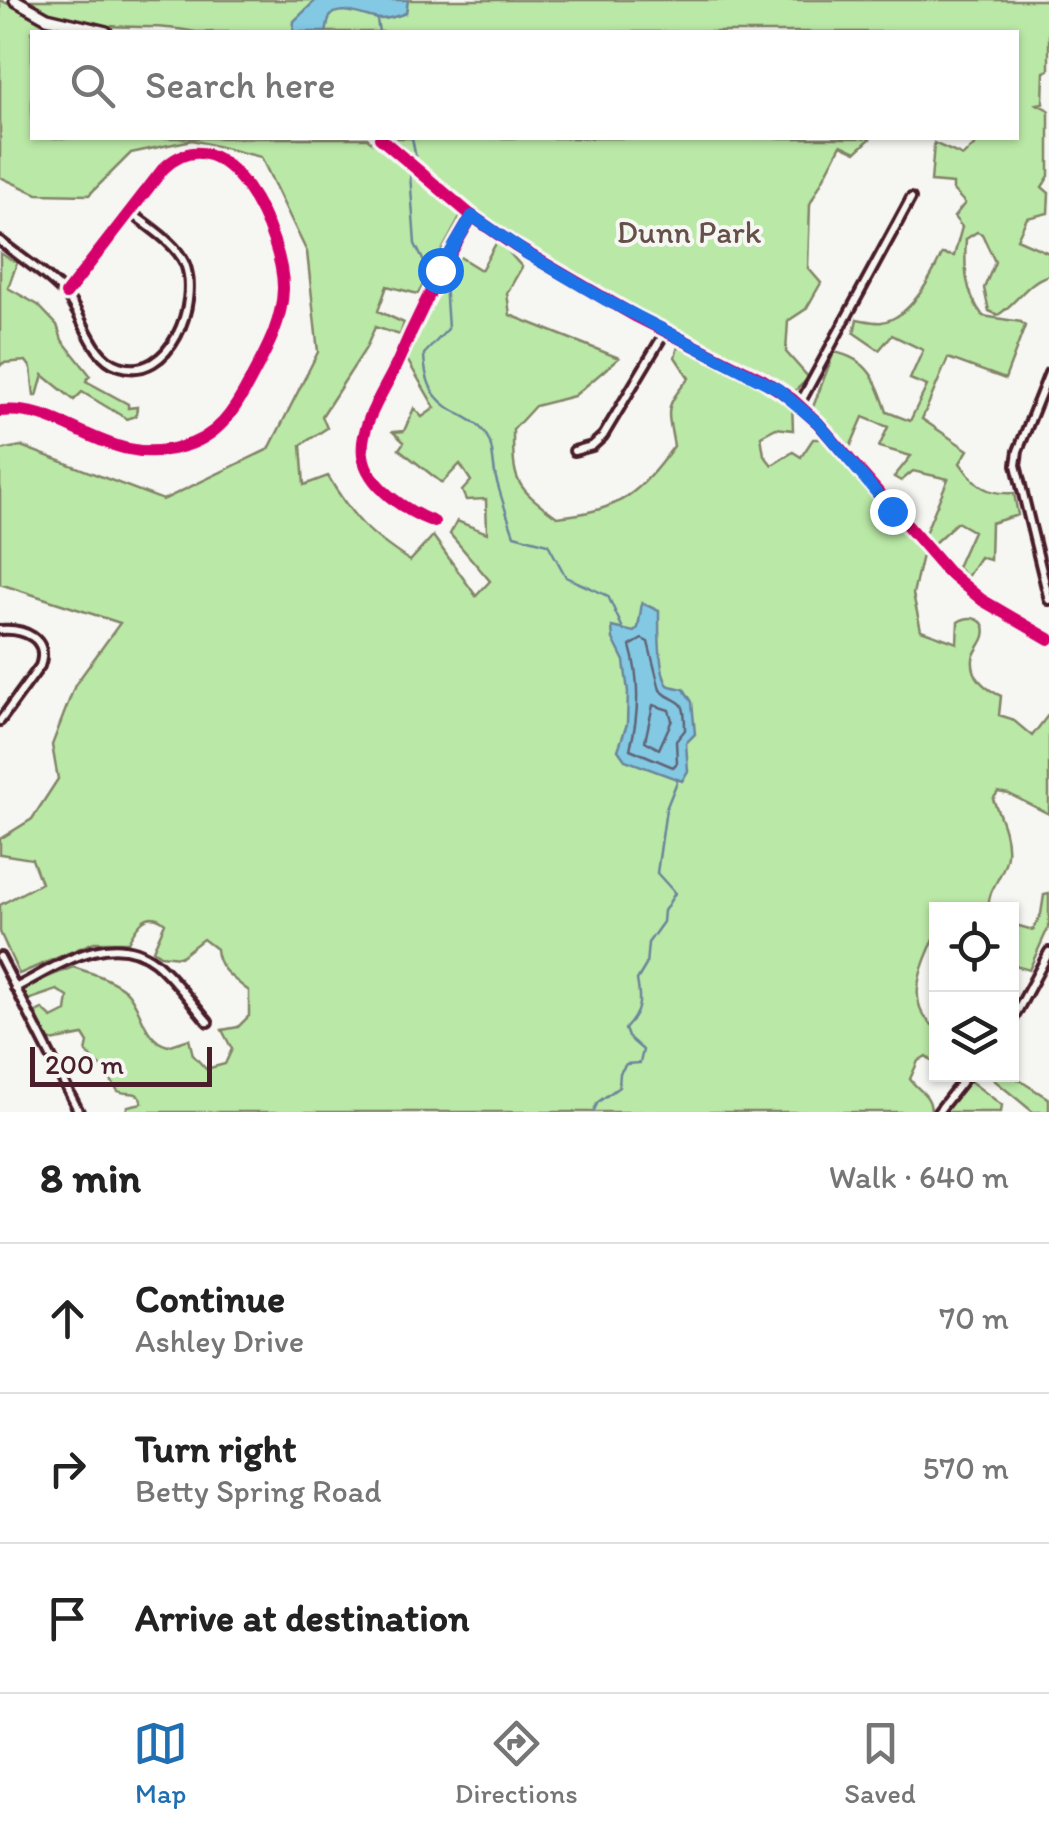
<!DOCTYPE html>
<html lang="en">
<head>
<meta charset="utf-8">
<style>
	:root { --surface:#fff; --page:#f2f2f2; --text:#222; --muted:#767676; --line:#e0e0e0; --accent:#1f6fb2 }
	body { margin:0; font-family:Itim,sans-serif; background:var(--page); color:var(--text) }
	.controls { position:absolute; right:30px; bottom:30px; display:grid; overflow:hidden; border-radius:0px; box-shadow:0 2px 8px #0004 }
	.controls button { width:90px; height:90px; display:grid; place-items:center; padding:0; border:0; border-bottom:2px solid var(--line); background:var(--surface); color:var(--text); font:50px sans-serif }
	.scale { position:absolute; left:30px; bottom:25px; width:182px; box-sizing:border-box; padding-left:10px; border:5px solid #4a1f2b; border-top:0; font-size:28px; line-height:35px; white-space:nowrap; color:#4a1f2b; -webkit-text-stroke:8px #f6f6f2; paint-order:stroke }
	.stop { position:absolute; width:30px; height:30px; margin:-22px; border:8px solid #1a73e8; border-radius:50%; background:#fff }
	.stop.end { background:#1a73e8; border-color:#fff; box-shadow:0 2px 10px #0008 }
	.list { margin:0; padding:0; list-style:none }
	h2 { display:flex; justify-content:space-between; align-items:center; height:130px; margin:0; padding:0 40px; font-size:42px }
	h2 small { font-size:32px; font-weight:400; color:var(--muted) }
	.list li { display:grid; grid-template-columns:65px 1fr auto; gap:30px; align-items:center; box-sizing:border-box; height:150px; padding:0 40px; border-top:2px solid var(--line) }
	.list b { display:block; font-size:38px; white-space:nowrap }
	.list p { margin:0; font-size:32px; white-space:nowrap; color:var(--muted) }
	.list em { font-size:32px; font-style:normal; color:var(--muted) }
	.icon { flex:none; width:55px; height:55px; fill:none; stroke:currentColor; stroke-width:2; stroke-linecap:round; stroke-linejoin:round }
	.map { position:relative; flex:none; width:1049px; height:1112px; overflow:hidden }
	.search { position:absolute; background:var(--surface); box-shadow:0 2px 8px #0004; left:30px; right:30px; top:30px; height:110px; display:flex; align-items:center; gap:25px; box-sizing:border-box; padding:0 35px; border-radius:0px; color:var(--muted); font-size:38px }
	.sheet { height:580px; background:var(--surface) }
	nav { display:flex; justify-content:space-around; align-items:center; box-sizing:border-box; height:140px; border-top:2px solid var(--line); background:var(--surface); font-size:28px; color:var(--muted) }
	nav a { display:grid; justify-items:center; gap:5px }
	nav .on { color:var(--accent) }
	.map>svg:first-child { display:block }
</style>
</head>
<body>
<div class="map">
<svg width="1049" height="1112" viewBox="0 0 1049 1112">
	<rect width="100%" height="100%" fill="#f6f6f2"/>
	<filter id="ink" filterUnits="userSpaceOnUse"><feTurbulence type="fractalNoise" baseFrequency=".01" numOctaves="2"/><feDisplacementMap in="SourceGraphic" scale="20" xChannelSelector="R" yChannelSelector="G"/><feConvolveMatrix kernelMatrix="1 2 1 2 8 2 1 2 1" color-interpolation-filters="sRGB"/></filter>
	<g filter="url(#ink)">
		<g fill="#bae8a6" stroke="#828468" stroke-width="2.5">
			<path d="M0,0L64,32H32V138H367L462,214L418,294L387,286L378,311L404,323L400,335L375,327L366,348L322,416L327,428L301,445L304,485L328,476C353,519 369,534 410,561L433,536L476,596L490,581L450,534L457,521L487,533L486,499L466,500L462,491L471,481L460,464L442,483L399,449L404,442L393,432L404,431L414,408L422,417L435,408L405,356L455,254L481,270L498,240L522,267L507,293L510,315L619,358L574,396L535,406L513,430C513,482 514,486 557,517C620,510 637,496 674,446C667,407 664,408 689,378L675,357L678,346L792,402L793,430L776,428L761,436L764,455L772,465L793,452L801,457L813,439H827L922,555L913,594L921,630L957,643L958,622C971,614 988,619 984,636C982,644 974,651 973,659C971,678 986,689 1001,696L999,715L1012,719L1032,736L1049,714V814L1009,794L998,792L993,799C1000,817 1009,835 1007,855C1005,876 986,889 989,909H936V939H934C921,968 904,1005 936,1028V1064L926,1056L918,1061L910,1079C919,1092 931,1094 931,1112H125L128,1106L142,1103C139,1088 128,1096 118,1091L102,1067L86,1052L88,1043L83,1035L45,1042L34,1013L42,1009L52,1018L66,1011L68,997L57,990L28,1000L20,988L73,967C91,973 110,978 125,990C142,1005 142,1040 168,1046L189,1039L193,1055L206,1069L225,1064L232,1049L222,1030L238,1027L249,1016V991C234,979 217,969 216,949L203,939L180,957L160,955L153,950L165,923C147,907 136,927 128,942H94L19,974L0,932V905L41,883L32,859L0,854V839L32,819L58,779L52,745L75,685L120,623L0,584V450L21,446L163,500L269,449L318,352L307,252L261,157L192,140L131,153L89,195L37,194L0,177Z"/>
			<path d="M21,0H1049V70L1044,72L1043,103L1037,104L1049,110V176L1042,187L1049,193L1048,213L1027,218L1017,239L1049,253V275C1026,282 1018,302 998,315L989,311L984,288L995,262L982,234L977,232L966,239C964,269 965,292 983,316L1021,322L1025,326L1005,379L948,358L922,419L968,450L960,463C975,485 986,495 1014,493L1018,515L991,523L990,560L980,557L967,577L957,567L973,531L957,522L932,545L923,538L948,479L913,471L901,481L894,477L911,456L879,447L888,427L863,417L848,452L813,407L834,352C869,359 877,381 887,412L910,421L927,386L910,379L923,350L892,335L879,350L854,333L857,319C864,320 875,323 882,322C910,318 932,276 942,254L954,256L962,227L954,217L965,203L953,190V184L931,182L934,143L963,156L982,138H1016V32H196C149,21 95,34 49,16C39,12 30,5 21,0Z"/>
			<path d="M390,138H871L856,152L841,145L810,204L808,268L821,283L806,309L788,321L786,352L809,378L794,392L767,372L668,328L544,256L474,208Z"/>
			<path d="M0,253L17,263L8,288L38,305L57,325L62,340L90,375L86,381L128,404V408L137,407L136,416L127,419L82,392L74,400L43,375L37,396H34L31,368L26,361L3,363L0,366Z"/>
			<path d="M1049,894V926L1029,970L1012,965V924L1033,930L1041,914L1044,895Z"/>
			<path d="M988,1075H1011L1049,1099V1112H1033Z"/>
			<path d="M970,1081L1002,1105L1001,1112H944Z"/>
		</g>
		<g fill="#83c9e4" stroke="#6c859a" stroke-width="2.5">
			<path d="M316,0H408L406,13C398,16 390,19 381,19C369,19 339,3 330,17C327,21 328,28 326,32H293L294,21Z"/>
			<path d="M642,603L659,611C659,626 658,674 668,685C670,687 681,688 684,689L692,702L695,734L686,743L688,771L682,781L625,760L618,750L627,724L628,692L624,661L613,639L612,627L634,632L638,628Z"/>
		</g>
		<g fill="none" stroke-linecap="round" stroke-linejoin="round">
			<g stroke="#616375" stroke-width="2.5">
				<path d="M642,639L648,642L660,690C679,708 685,692 685,730L676,741L677,763L673,767L630,749C639,715 640,680 630,646Z"/>
				<path d="M653,705L669,710L672,720L659,749L645,741Z"/>
			</g>
			<g stroke="#6c859a" stroke-width="2.5">
				<path d="M377,20L379,32"/>
				<path d="M412,138L417,163"/>
				<path d="M413,170L410,174L415,244L427,268"/>
				<path d="M445,282L448,329L424,354C426,424 476,404 490,443C494,455 493,470 497,482C502,500 508,518 514,535L548,544L566,577L608,596L624,631"/>
				<path d="M593,1112L598,1102L619,1087L620,1073L626,1064L640,1063L643,1050L628,1037L625,1029C641,1012 641,1002 637,980L646,965L648,943L663,922L664,911L675,893L657,873L666,809L678,779"/>
			</g>
			<defs>
				<g id="minor">
					<path d="M0,241C21,258 47,274 65,294C84,315 90,357 119,366C170,383 200,302 185,264C176,243 148,226 130,212"/>
					<path d="M1049,373L1018,451L1016,465L1049,600"/>
					<path d="M799,405L911,198"/>
					<path d="M0,411C67,404 104,468 181,447C217,438 234,412 250,381C265,352 282,324 283,289C284,239 226,107 163,169L66,294"/>
					<path d="M574,451L592,446L603,436L665,332"/>
					<path d="M434,522C408,512 367,487 363,455C359,424 386,389 398,361C420,310 444,264 472,216"/>
					<path d="M0,630C23,628 50,638 40,666L0,721"/>
					<path d="M0,957L79,1112"/>
					<path d="M15,988C56,967 110,927 155,962C175,979 191,1002 208,1022"/>
					<path d="M1012,1021L1049,952"/>
					<path d="M938,1112L968,1074"/>
				</g>
				<g id="tertiary">
					<path d="M15,0L47,18L106,32"/>
					<path d="M380,138L472,216L515,246L635,316L762,379L792,399L818,423L947,571L982,600L1049,639"/>
				</g>
			</defs>
			<use href="#minor" stroke="#4a1f2b" stroke-width="14"/>
			<use href="#tertiary" stroke="#4a1f2b" stroke-width="16"/>
			<use href="#minor" stroke="#f6f6f2" stroke-width="6"/>
			<use href="#tertiary" stroke="#f6f6f2" stroke-width="9"/>
			<defs>
				<g id="cycleway">
					<path d="M380,138L472,216L515,246L635,316L762,379L792,399L818,423L947,571L982,600L1049,639"/>
					<path d="M0,411C67,404 104,468 181,447C217,438 234,412 250,381C265,352 282,324 283,289C284,239 226,107 163,169L66,294"/>
					<path d="M434,522C408,512 367,487 363,455C359,424 386,389 398,361C420,310 444,264 472,216"/>
				</g>
			</defs>
			<use href="#cycleway" stroke="#f6f6f2" stroke-width="19"/>
			<use href="#cycleway" stroke="#d6006c" stroke-width="12"/>
		</g>
	</g>
	<g fill="none" stroke-linecap="round" stroke-linejoin="round" filter="url(#ink)">
		<path stroke="#1a73e8" stroke-width="12" d="M440,270L472,216L526,253L606,300L778,389L818,423L892,511"/>
	</g>
	<g text-anchor="middle" stroke-width="8" stroke-linejoin="round" paint-order="stroke">
		<g font-size="32" fill="#66514a" stroke="#f6f6f2">
			<text x="689" y="243">Dunn Park</text>
		</g>
	</g>
</svg>
<div class="controls">
<button><svg class="icon" aria-label="locate" viewBox="0 0 24 24"><circle cx="12" cy="12" r="6"/><path d="M12 2v4M12 18v4M2 12h4M18 12h4"/></svg></button>
<button><svg class="icon" aria-label="layers" viewBox="0 0 24 24"><path d="M12 4l9 5-9 5-9-5zM3 14l9 5 9-5"/></svg></button>
</div>
<div class="scale">200 m</div>
<div class="stop" style="left:440px;top:270px"></div>
<div class="stop end" style="left:892px;top:511px"></div>
<div class="search"><svg class="icon" aria-label="search" viewBox="0 0 24 24"><circle cx="10" cy="10" r="6"/><path d="M15 15l6 6"/></svg>Search here</div>
</div>
<section class="sheet">
<h2>8 min<small>Walk · 640 m</small></h2>
<ul class="list">
<li><svg class="icon" aria-label="ahead" viewBox="0 0 24 24"><path d="M12 20V5M6 11l6-6 6 6"/></svg><div><b>Continue</b><p>Ashley Drive</p></div><em>70 m</em></li>
<li><svg class="icon" aria-label="right" viewBox="0 0 24 24"><path d="M7 20v-9h11M14 6l5 5-5 5"/></svg><div><b>Turn right</b><p>Betty Spring Road</p></div><em>570 m</em></li>
<li><svg class="icon" aria-label="arrive" viewBox="0 0 24 24"><path d="M6 21V4h12l-3 4 3 4H6"/></svg><div><b>Arrive at destination</b></div></li>
</ul>
</section>
<nav>
<a class="on"><svg class="icon" aria-label="map" viewBox="0 0 24 24"><path d="M3 6l6-2 6 2 6-2v14l-6 2-6-2-6 2zM9 4v14M15 6v14"/></svg>Map</a>
<a><svg class="icon" aria-label="directions" viewBox="0 0 24 24"><path d="M12 3l9 9-9 9-9-9zM9 14v-3h6M13 9l2 2-2 2"/></svg>Directions</a>
<a><svg class="icon" aria-label="saved" viewBox="0 0 24 24"><path d="M7 4h10v16l-5-4-5 4z"/></svg>Saved</a>
</nav>
</body>
</html>
